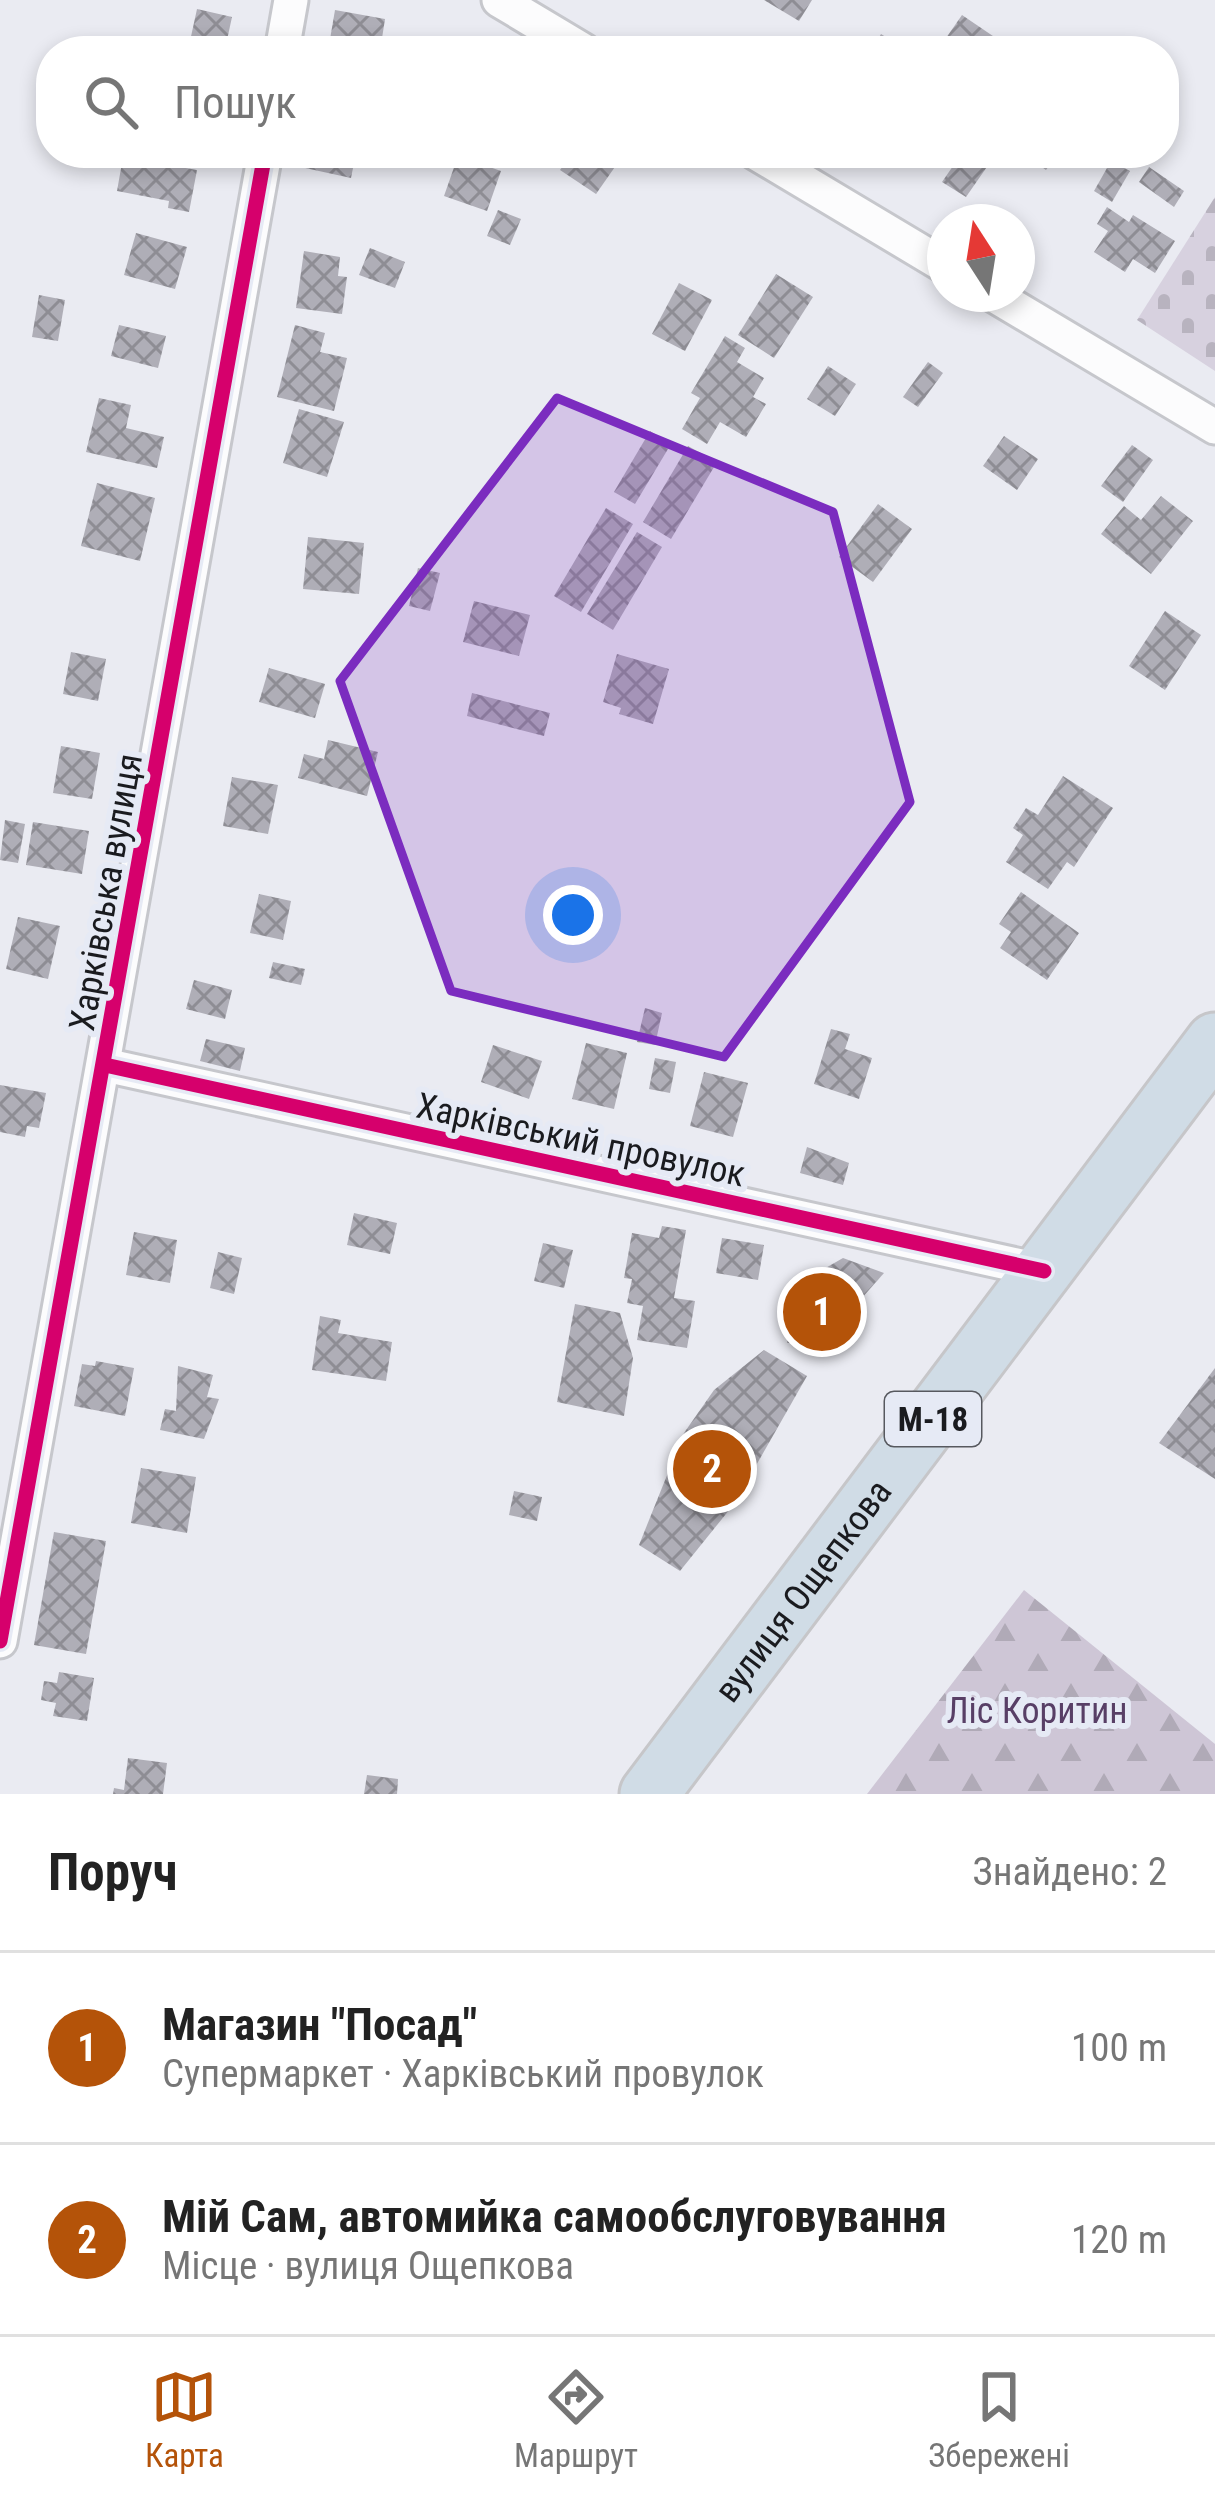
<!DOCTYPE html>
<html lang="uk">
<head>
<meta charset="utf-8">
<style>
	:root { --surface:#fff; --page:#f2f2f2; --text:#222; --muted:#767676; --line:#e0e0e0; --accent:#b45309 }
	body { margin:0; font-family:"Roboto Condensed",sans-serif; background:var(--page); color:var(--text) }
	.compass { position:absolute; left:927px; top:204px; width:108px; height:108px; border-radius:50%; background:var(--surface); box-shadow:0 6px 18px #0003; rotate:348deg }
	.you { position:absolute; left:573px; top:915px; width:42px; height:42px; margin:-30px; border:9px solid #fff; border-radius:50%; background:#1a73e8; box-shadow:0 0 0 18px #1a73e833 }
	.badge { display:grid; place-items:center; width:78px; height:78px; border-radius:50%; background:var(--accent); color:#fff; font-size:39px; font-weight:700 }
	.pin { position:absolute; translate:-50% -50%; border:6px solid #fff; box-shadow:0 3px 12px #0006 }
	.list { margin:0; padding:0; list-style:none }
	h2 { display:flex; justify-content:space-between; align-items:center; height:156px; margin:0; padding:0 48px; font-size:51px }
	h2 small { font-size:39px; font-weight:400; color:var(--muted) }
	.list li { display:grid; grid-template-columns:78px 1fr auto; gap:36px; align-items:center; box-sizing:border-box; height:192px; padding:0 48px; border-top:3px solid var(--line) }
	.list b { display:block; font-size:45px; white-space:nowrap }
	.list p { margin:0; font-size:39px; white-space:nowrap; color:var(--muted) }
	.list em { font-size:39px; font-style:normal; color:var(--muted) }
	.icon { flex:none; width:66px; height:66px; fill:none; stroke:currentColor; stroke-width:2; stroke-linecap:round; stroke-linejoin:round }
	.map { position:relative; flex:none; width:1215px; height:1794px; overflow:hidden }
	.search { position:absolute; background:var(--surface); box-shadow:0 6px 18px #0003; left:36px; right:36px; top:36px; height:132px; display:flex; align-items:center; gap:30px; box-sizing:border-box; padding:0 42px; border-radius:48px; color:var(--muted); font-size:45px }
	.sheet { height:540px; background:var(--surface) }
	nav { display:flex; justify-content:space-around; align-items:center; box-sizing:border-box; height:168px; border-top:3px solid var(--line); background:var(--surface); font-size:33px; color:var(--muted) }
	nav a { display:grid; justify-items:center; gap:6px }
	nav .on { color:var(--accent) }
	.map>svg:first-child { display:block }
</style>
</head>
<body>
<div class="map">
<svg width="1215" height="1794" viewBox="0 0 1215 1794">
	<defs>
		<pattern id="forest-firs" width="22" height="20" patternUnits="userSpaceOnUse" patternTransform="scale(3)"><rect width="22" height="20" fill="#cec6d6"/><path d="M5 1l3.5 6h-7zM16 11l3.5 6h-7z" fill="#b0aab7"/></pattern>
		<pattern id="cemetery-stones" width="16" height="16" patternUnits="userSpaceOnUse" patternTransform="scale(3)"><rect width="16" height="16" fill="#d7d1df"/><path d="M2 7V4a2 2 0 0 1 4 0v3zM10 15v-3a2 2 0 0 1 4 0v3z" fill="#b8b3bf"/></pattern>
		<pattern id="building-cross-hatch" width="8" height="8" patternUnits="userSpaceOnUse" patternTransform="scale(3)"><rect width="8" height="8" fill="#afaeb7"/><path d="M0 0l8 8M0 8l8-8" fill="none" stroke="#8e8d94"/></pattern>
	</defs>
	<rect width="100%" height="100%" fill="#eaebf2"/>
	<path fill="url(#forest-firs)" d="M1024,1590L1215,1744V1794H867Z"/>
	<path fill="url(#cemetery-stones)" d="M1215,197V371L1137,320Z"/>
	<g fill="url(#building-cross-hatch)">
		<path d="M764,0H812L799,21Z"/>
		<path d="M197,9L232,17L225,49L190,41Z"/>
		<path d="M335,10L385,19L380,51H328Z"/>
		<path d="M962,15L1015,51H937Z"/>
		<path d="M881,34L908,51H871Z"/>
		<path d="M298,153H356L351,178L296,166Z"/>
		<path d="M572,153H602L617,164L596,194L560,170Z"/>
		<path d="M962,153H979L991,161L966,197L942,182Z"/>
		<path d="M1022,153H1058L1046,170Z"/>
		<path d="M458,156L501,171L487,211L444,196Z"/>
		<path d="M123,157L197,170L189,212L168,208L169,201L117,191Z"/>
		<path d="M1111,161L1130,171L1112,202L1094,191Z"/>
		<path d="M1149,167L1184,191L1174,207L1139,182Z"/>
		<path d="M1107,207L1129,222L1133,215L1175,241L1155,273L1133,259L1125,272L1094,252L1108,231L1097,224Z"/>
		<path d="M498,210L521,219L510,245L487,236Z"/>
		<path d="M136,233L187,247L175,289L124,275Z"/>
		<path d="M370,248L405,262L395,288L359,275Z"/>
		<path d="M304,251L340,257L338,276L347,277L342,314L296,308Z"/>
		<path d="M776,274L813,297L774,358L738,335Z"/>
		<path d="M679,283L712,300L685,351L652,334Z"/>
		<path d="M39,295L65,300L58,341L32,337Z"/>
		<path d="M119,325L166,336L158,368L111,356Z"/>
		<path d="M295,325L325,333L320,352L347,358L334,411L277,397Z"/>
		<path d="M725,336L745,348L737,362L764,378L753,397L766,404L746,437L720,422L707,444L682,429L700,398L691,393Z"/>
		<path d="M928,362L943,373L918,407L903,397Z"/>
		<path d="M828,366L856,384L835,416L807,399Z"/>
		<path d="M99,398L131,405L126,428L164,437L157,468L86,452Z"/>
		<path d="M299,409L344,422L327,477L283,463Z"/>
		<path d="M650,431L671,444L635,504L614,492Z"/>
		<path d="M1004,436L1038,459L1017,490L983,466Z"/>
		<path d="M1132,445L1153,460L1123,502L1101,486Z"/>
		<path d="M688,446L717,462L671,539L643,522Z"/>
		<path d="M97,483L155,498L140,561L81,546Z"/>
		<path d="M1161,496L1193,521L1151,574L1101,534L1124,506L1141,520Z"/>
		<path d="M878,504L912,529L873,582L839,557Z"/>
		<path d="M606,508L633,524L581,612L554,596Z"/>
		<path d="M637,532L662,547L613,630L587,614Z"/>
		<path d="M308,537L364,543L359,594L303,589Z"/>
		<path d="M418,568L440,573L430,611L409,606Z"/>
		<path d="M474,601L530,615L519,656L463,642Z"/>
		<path d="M1165,611L1201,635L1165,690L1129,666Z"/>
		<path d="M71,652L106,659L98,701L63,694Z"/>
		<path d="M617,654L669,669L653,724L619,714L621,708L603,702Z"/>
		<path d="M269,668L325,684L315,718L259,702Z"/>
		<path d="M472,693L550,713L544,736L467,716Z"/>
		<path d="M328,740L378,752L367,796L298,778L304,754L324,759Z"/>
		<path d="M61,746L100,753L92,799L53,793Z"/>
		<path d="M1063,776L1113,808L1074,867L1067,862L1048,889L1006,862L1023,835L1013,828L1026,808L1038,815Z"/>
		<path d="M232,777L278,785L268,834L223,826Z"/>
		<path d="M5,820L25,824L18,863L0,860Z"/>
		<path d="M33,822L89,831L82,874L26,865Z"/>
		<path d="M1021,892L1079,933L1047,980L1000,948L1011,932L999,924Z"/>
		<path d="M259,894L291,901L283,940L250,933Z"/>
		<path d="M18,917L60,926L48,979L6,969Z"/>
		<path d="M273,962L305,969L301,985L269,978Z"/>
		<path d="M194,980L232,990L225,1019L186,1009Z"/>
		<path d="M645,1008L662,1013L655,1045L637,1042Z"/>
		<path d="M831,1029L850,1034L845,1049L872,1058L859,1099L814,1084Z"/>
		<path d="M206,1039L245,1048L240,1071L200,1061Z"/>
		<path d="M586,1043L627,1053L614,1109L572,1099Z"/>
		<path d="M493,1045L542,1061L529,1099L481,1082Z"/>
		<path d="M655,1058L676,1062L670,1093L649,1089Z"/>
		<path d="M704,1072L748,1083L733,1137L690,1126Z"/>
		<path d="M0,1085L46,1093L39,1128L27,1126L25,1137L0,1132Z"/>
		<path d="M807,1147L849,1163L843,1185L800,1173Z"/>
		<path d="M354,1213L397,1223L390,1254L347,1245Z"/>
		<path d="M662,1226L686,1230L674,1298L695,1301L687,1348L637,1340L643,1306L627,1303L632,1279L624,1278L632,1233L659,1238Z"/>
		<path d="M134,1232L177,1240L170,1283L126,1275Z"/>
		<path d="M722,1238L764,1245L758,1280L716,1273Z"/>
		<path d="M543,1243L573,1250L564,1288L534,1281Z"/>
		<path d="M218,1252L242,1258L234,1294L210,1288Z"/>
		<path d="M843,1258L884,1273L822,1343H787L803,1281Z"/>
		<path d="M575,1304L620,1313L633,1358L624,1416L557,1402Z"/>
		<path d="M320,1316L341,1320L338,1333L392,1342L386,1381L312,1370Z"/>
		<path d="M764,1350L807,1376L734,1504L680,1571L639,1545L684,1433L714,1390Z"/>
		<path d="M96,1361L134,1368L125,1416L74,1406L82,1364L95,1366Z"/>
		<path d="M178,1366L213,1375L207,1397L219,1399L204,1439L160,1430L165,1409L176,1411Z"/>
		<path d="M1215,1368V1479L1159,1443Z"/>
		<path d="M141,1468L196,1477L187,1533L131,1523Z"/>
		<path d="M514,1491L542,1497L537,1521L509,1515Z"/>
		<path d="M54,1532L106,1541L86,1654L34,1645Z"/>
		<path d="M59,1672L94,1678L87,1721L53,1716L56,1703L41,1700L44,1681L57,1683Z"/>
		<path d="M128,1758L167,1763L163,1794H113L114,1788L124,1790Z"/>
		<path d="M367,1775L398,1779L397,1794H364Z"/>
	</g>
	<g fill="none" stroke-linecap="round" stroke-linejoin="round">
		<defs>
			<g id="street">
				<path d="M499,0L584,51"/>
				<path d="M282,51L291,0"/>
				<path d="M756,153L945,266"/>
				<path d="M992,294L1215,427"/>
				<path d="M105,1065L1044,1271"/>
				<path d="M0,1641L265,153"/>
			</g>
			<g id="highway">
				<path id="s1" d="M649,1794L1215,1042"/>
			</g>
		</defs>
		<use href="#street" stroke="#c6c7cc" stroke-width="39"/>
		<use href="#highway" stroke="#c6c6c9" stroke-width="63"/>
		<use href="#street" stroke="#fcfcfd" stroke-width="33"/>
		<use href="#highway" stroke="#d0dce6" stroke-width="57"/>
		<defs>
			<g id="cycleway">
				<path d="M105,1065L1044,1271"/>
				<path d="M0,1641L265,153"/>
			</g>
		</defs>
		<use href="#cycleway" stroke="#e6eaf5" stroke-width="22"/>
		<use href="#cycleway" stroke="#d6006c" stroke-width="15"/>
	</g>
	<path fill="#7b2cbf" fill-opacity="0.2" stroke="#7b2cbf" stroke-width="9" stroke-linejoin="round" d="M557,398L833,512L910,802L724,1057L451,991L340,681Z"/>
	<g text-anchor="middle" stroke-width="12" stroke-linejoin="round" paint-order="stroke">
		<rect fill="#e6eaf5" stroke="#57595f" stroke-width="3" x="885" y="1392" width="96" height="54" rx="9"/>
		<g font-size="33" font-weight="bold" fill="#1a1b1f">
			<text x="933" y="1431">М-18</text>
		</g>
		<g font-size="36" fill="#1a1b1f" stroke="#e6eaf5">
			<text transform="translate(105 892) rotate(-80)" y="13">Харківська вулиця</text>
			<text transform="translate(581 1139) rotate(12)" y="13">Харківський провулок</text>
			<text dy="13" stroke="none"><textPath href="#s1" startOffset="255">вулиця Ощепкова</textPath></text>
		</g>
		<g font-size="36" fill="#583f66" stroke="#e6eaf5">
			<text x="1037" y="1723">Ліс Коритин</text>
		</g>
	</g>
</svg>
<svg class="compass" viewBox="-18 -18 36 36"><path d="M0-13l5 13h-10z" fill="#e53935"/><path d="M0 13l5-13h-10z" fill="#767676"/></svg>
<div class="you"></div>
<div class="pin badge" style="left:822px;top:1312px">1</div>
<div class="pin badge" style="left:712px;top:1469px">2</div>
<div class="search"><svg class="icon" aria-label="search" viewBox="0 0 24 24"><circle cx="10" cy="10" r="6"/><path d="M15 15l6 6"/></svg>Пошук</div>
</div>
<section class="sheet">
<h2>Поруч<small>Знайдено: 2</small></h2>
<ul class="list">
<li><span class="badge">1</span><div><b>Магазин &quot;Посад&quot;</b><p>Супермаркет · Харківський провулок</p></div><em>100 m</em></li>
<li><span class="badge">2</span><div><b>Мій Сам, автомийка самообслуговування</b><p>Місце · вулиця Ощепкова</p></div><em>120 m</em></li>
</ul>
</section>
<nav>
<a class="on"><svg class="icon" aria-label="map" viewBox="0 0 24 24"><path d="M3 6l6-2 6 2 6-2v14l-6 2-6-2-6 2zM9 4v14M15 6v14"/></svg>Карта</a>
<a><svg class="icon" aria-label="directions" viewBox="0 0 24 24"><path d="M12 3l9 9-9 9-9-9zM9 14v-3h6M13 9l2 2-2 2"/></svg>Маршрут</a>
<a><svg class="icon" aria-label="saved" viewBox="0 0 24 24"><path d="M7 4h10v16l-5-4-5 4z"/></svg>Збережені</a>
</nav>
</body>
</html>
